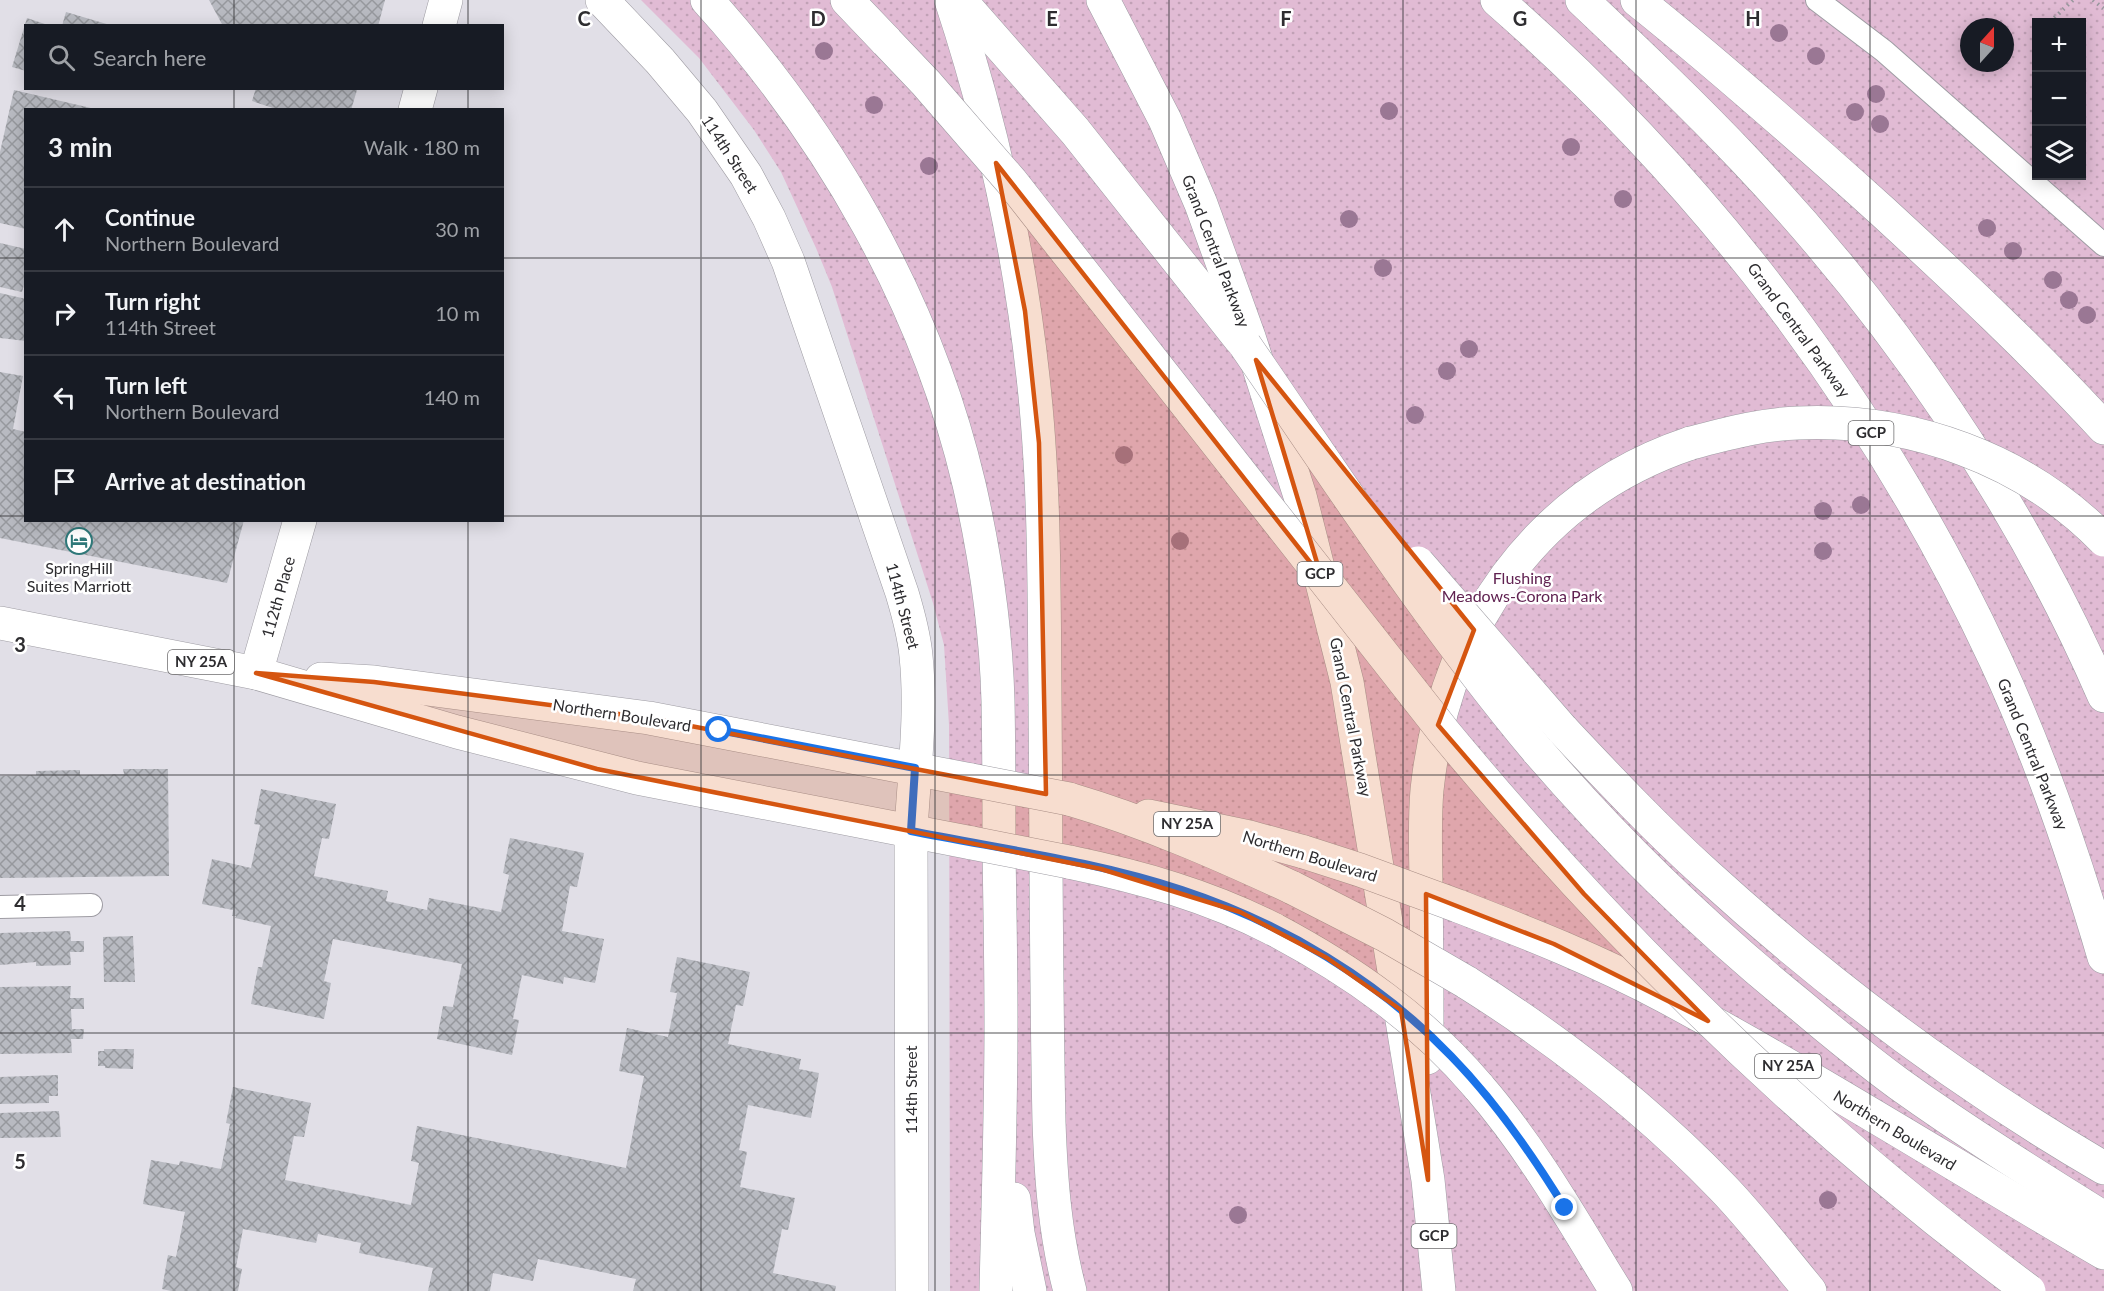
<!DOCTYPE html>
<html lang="en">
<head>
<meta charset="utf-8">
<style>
	:root { --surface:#171b24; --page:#20242c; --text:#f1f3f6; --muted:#9ea1a6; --line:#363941 }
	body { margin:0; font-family:Lato,sans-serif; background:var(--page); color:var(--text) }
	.controls { position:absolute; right:18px; top:18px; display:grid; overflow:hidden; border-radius:0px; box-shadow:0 3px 15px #0003 }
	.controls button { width:54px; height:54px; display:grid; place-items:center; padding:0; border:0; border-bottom:2px solid var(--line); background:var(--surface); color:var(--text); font:30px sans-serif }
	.compass { position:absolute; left:1960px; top:18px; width:54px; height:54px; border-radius:50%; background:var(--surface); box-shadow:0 3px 15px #0003; rotate:21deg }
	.stop { position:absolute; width:18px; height:18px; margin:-14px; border:4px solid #1a73e8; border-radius:50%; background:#fff }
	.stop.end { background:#1a73e8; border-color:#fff; box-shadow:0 2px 6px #0008 }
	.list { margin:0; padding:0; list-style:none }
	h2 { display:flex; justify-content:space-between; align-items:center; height:78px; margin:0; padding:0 24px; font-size:26px }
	h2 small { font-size:20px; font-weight:400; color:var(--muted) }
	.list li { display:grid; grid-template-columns:39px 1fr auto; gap:18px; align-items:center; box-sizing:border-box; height:84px; padding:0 24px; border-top:2px solid var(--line) }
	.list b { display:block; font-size:22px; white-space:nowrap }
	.list p { margin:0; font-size:20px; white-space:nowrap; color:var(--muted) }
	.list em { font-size:20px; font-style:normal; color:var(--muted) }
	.icon { flex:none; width:33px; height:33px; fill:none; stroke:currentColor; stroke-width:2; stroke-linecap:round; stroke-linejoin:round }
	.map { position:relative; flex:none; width:2104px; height:1291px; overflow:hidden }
	.search { position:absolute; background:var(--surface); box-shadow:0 3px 15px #0003; left:24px; top:24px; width:480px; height:66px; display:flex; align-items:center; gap:15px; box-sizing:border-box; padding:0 21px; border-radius:0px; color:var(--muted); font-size:22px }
	.panel { position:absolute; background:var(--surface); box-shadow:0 3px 15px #0003; left:24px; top:108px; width:480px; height:414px; border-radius:0px }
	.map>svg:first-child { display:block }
</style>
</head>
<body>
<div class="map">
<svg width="2104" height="1291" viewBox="0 0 2104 1291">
	<defs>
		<pattern id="park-dots" width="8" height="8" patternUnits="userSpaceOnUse" patternTransform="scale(1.5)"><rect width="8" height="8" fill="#e1bbd4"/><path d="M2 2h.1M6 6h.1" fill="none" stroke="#c1a1b6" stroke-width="1.8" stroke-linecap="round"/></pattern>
		<pattern id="building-cross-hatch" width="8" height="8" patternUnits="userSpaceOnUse" patternTransform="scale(1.5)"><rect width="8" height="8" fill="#b8bac1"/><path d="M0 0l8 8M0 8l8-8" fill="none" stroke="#96989d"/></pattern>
	</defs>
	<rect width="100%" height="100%" fill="#e1dfe7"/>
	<path fill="url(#park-dots)" fill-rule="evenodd" d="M641,0H2104V1291H950L949,725L944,645L933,603L832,287L816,248L781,172L754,130L699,58ZM2036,22H2082V176H2036ZM1969,27H2005V63H1969Z"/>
	<g fill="url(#building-cross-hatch)">
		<path d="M209,0H385L378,26H223Z"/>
		<path d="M66,12L110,25V26H62Z"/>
		<path d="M27,18L48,25L26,26V71L12,67Z"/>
		<path d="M256,88H353L357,90L351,110H279L252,101Z"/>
		<path d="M14,90L95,109L26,110V229L0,223V152Z"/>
		<path d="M0,243L26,249V286L24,285L22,292L0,287Z"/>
		<path d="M0,293L26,299V341L0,338Z"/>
		<path d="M0,372L23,376L13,429L26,432V520H244L227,583L0,538Z"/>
		<path d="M123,769H168L169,876L0,878V776L36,775V771L80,770V775L124,774Z"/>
		<path d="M261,789L336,804L329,839L322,838L314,876L388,891L386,901L413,907L427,910L429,898L501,912L509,875L503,873L510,838L584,853L577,887L570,886L562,931L604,939L595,983L564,977L563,984L522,975L513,1019L519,1020L512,1055L437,1039L443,1006L453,1007L462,964L333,939L324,981L331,983L324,1019L251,1004L258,967H262L271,926L235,918L236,916H232L233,910L202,904L212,859L251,868L260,825L254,824Z"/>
		<path d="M70,931L71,941H84V952H70L71,965L36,966V962L0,965V933Z"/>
		<path d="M133,936L135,982H104L103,937Z"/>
		<path d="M677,957L750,972L743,1006L736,1005L728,1044L801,1059L799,1069L819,1073L811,1118L748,1105L739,1150L747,1152L740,1187L795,1198L788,1230L782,1229L773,1273L836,1286L835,1291H633L636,1279L538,1259L533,1281L493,1273L490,1291H428L433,1268L359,1253L361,1243L318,1234L316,1243L243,1229L236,1267L242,1269L238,1291H171L162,1289L168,1255L176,1257L185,1212L143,1204L151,1160L179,1165L180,1161L221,1169L230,1124L226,1123L233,1087L311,1103L304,1137L294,1136L285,1180L411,1205L419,1163L411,1161L417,1126L626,1168L644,1076L619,1071L627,1028L668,1037L677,993L670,992Z"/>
		<path d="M71,986L70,998H84V1009H71L72,1029H84L83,1039H71L72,1053L0,1054V987Z"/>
		<path d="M104,1049H134L133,1069L105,1068V1066H98V1051H104Z"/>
		<path d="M58,1075V1096H49V1103L0,1104V1077Z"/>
		<path d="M59,1111L61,1137L0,1138V1113Z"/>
	</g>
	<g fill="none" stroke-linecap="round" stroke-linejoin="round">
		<defs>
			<g id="service">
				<path d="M1817,0L1884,51L2104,245"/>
				<path d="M0,907L91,905"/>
			</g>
			<g id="minor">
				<path d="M439,26L446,0"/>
				<path d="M415,110L421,88"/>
				<path d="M256,673L300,520"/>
			</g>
			<path id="tertiary" d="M911,831L912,1291"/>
			<g id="primary">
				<path d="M602,0L660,61L702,111L746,175L769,218L788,261L902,593C908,613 914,634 916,656C922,713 914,774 911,831"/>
				<path d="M0,623L256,673L457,732L637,778L972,843"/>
				<path d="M321,679L374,682L649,718L971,780"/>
				<path d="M1148,816L1249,837L1304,852"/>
				<path d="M1069,862C1141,877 1209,896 1275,930"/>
				<path d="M1458,906C1528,933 1599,961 1666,997C1815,1077 1958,1168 2104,1253"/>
				<path d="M1478,1086C1532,1148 1573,1221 1616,1291"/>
			</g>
			<g id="motorway">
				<path d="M707,0C831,138 926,302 969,484C985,554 996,628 998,701C999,751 999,802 999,852C1000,909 1001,966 1001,1023C1001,1113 998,1202 996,1291"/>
				<path d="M847,0L887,42"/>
				<path d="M951,0C991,121 1019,250 1033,377C1045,483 1044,589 1045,695C1046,837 1046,980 1049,1122C1051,1179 1055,1235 1070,1291"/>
				<path d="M960,0L1075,131L1240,339"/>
				<path d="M1103,0L1165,120L1201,204L1249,337L1300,496L1347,682L1428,1180L1439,1291"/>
				<path d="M1497,0C1707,183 1877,406 1995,659C2040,755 2074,855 2104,957"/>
				<path d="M1582,0C1637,52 1692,104 1744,159C1892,315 2018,498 2104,696"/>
				<path d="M1637,0C1721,67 1802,139 1882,211C1958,281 2034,352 2104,428"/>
				<path d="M1562,729C1609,779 1656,829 1706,874C1828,985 1961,1085 2104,1168"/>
				<path d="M1537,750C1617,843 1705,928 1800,1005C1832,1032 1865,1059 1899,1084C1966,1132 2035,1175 2104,1218"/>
				<path d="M1069,799C1147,822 1220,854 1293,888"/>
				<path d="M1466,982C1558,1040 1646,1108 1722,1187C1753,1219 1781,1256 1810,1291"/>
				<path d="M1427,1058C1427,1002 1427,946 1426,890C1426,857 1424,823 1427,790C1444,629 1535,495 1691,443"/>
				<path d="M1014,1199L1018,1233L1030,1291"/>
			</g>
		</defs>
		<use href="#service" stroke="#9e9ca3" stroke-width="24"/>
		<use href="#minor" stroke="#9e9ca3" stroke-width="34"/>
		<use href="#tertiary" stroke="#9e9ca3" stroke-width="34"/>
		<use href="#primary" stroke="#9e9ca3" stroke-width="34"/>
		<use href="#motorway" stroke="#9e9ca3" stroke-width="34"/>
		<g stroke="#98979d" stroke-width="4" stroke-dasharray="1.5 4.5" stroke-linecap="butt">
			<path d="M2093,0L2104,9"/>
			<path d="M2050,22L2073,0"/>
		</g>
		<use href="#service" stroke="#fff" stroke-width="22"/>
		<use href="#minor" stroke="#fff" stroke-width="33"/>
		<use href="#tertiary" stroke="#fff" stroke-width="33"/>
		<use href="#primary" stroke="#fff" stroke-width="33"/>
		<use href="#motorway" stroke="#fff" stroke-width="33"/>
		<defs>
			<g id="primary-bridge">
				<path d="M971,780L1069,799"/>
				<path d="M972,843L1069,862"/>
				<path d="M1304,852L1360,870L1458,906"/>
				<path d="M1275,930C1352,971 1421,1019 1478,1086"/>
			</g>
			<g id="motorway-bridge">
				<path d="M887,42L926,83L1011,181L1444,732C1617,941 1810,1130 2029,1291"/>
				<path d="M1245,345C1339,482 1430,622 1537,750"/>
				<path d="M1691,443C1726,434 1762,424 1798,423C1911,418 2025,459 2104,540"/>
				<path d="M1418,563L1562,729"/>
				<path d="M1293,888L1385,935L1466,982"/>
			</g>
		</defs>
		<use href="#primary-bridge" stroke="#9e9ca3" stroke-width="34" stroke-linecap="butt"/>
		<use href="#motorway-bridge" stroke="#9e9ca3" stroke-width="34" stroke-linecap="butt"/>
		<use href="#primary-bridge" stroke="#fff" stroke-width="33"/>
		<use href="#motorway-bridge" stroke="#fff" stroke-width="33"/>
	</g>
	<g fill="#9a7794">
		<circle cx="1779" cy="33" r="9"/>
		<circle cx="824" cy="51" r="9"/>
		<circle cx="1816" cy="56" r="9"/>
		<circle cx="1876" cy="94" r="9"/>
		<circle cx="874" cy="105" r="9"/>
		<circle cx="1389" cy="111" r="9"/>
		<circle cx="1855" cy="112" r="9"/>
		<circle cx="1880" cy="124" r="9"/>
		<circle cx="1571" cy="147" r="9"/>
		<circle cx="929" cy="166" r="9"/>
		<circle cx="1623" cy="199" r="9"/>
		<circle cx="1349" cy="219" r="9"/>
		<circle cx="1987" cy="228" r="9"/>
		<circle cx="2013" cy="251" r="9"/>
		<circle cx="1383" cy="268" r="9"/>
		<circle cx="2053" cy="280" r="9"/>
		<circle cx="2069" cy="300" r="9"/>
		<circle cx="2087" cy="315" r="9"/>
		<circle cx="1469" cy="349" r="9"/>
		<circle cx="1447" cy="371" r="9"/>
		<circle cx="1415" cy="415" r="9"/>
		<circle cx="1124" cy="455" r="9"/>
		<circle cx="1861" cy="505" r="9"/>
		<circle cx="1823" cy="511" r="9"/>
		<circle cx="1180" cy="541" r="9"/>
		<circle cx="1823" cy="551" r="9"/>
		<circle cx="1828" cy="1200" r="9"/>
		<circle cx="1238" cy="1215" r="9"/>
	</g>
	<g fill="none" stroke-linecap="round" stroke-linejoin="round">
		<path stroke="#1a73e8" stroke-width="8" d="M719,730L915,768L911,831C1001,849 1095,861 1182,890C1282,923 1378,980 1451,1056C1496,1102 1532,1154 1565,1208"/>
	</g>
	<path fill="#d55510" fill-opacity="0.2" stroke="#d55510" stroke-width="4.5" stroke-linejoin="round" d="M996,163L1321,576L1256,360L1474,630L1438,725L1584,894L1708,1021L1554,944L1426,894L1428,1180L1401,1010L1327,958L1240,912L1101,869L597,769L256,673L374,682L649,718L1046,794L1039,443L1025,311Z"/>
	<path fill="none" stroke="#2e2d30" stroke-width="1.5" stroke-opacity="0.55" d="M234,0V26M468,0V26M701,0V1291M935,0V1291M1169,0V1291M1403,0V1291M1636,0V1291M1870,0V1291M234,88V110M468,88V110M0,258H26M502,258H2104M0,516H26M502,516H2104M234,520V1291M468,520V1291M0,775H2104M0,1033H2104"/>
	<defs>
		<symbol id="hotel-ring" viewBox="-11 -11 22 22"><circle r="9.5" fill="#fff" stroke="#2e7879" stroke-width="1.5"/><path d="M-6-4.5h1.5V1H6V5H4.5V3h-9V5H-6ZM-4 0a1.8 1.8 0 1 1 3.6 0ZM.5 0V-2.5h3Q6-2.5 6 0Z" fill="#2e7879"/></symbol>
	</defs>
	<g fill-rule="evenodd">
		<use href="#hotel-ring" x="64" y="526" width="30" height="30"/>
	</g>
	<g text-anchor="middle" stroke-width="5" stroke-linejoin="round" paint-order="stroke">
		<g fill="#fff" stroke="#6d6c6e" stroke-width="1.5">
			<rect x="1848.5" y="421" width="45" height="24" rx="4.5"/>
			<rect x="1297.5" y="562" width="45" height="24" rx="4.5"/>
			<rect x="168" y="650" width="66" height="24" rx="4.5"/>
			<rect x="1154" y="812" width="66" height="24" rx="4.5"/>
			<rect x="1755" y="1054" width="66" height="24" rx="4.5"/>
			<rect x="1411.5" y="1224" width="45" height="24" rx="4.5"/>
		</g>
		<g font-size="15" font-weight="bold" fill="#2e2d30">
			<text x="1871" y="438">GCP</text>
			<text x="1320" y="579">GCP</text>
			<text x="201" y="667">NY 25A</text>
			<text x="1187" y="829">NY 25A</text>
			<text x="1788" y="1071">NY 25A</text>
			<text x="1434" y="1241">GCP</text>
		</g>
		<g font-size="16" fill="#2e2d30" stroke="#fff">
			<text transform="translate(730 154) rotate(57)" y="6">114th Street</text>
			<text transform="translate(1216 251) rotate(69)" y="6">Grand Central Parkway</text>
			<text transform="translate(1799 330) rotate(54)" y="6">Grand Central Parkway</text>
			<text transform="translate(278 597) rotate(-74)" y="6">112th Place</text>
			<text transform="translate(903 606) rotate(75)" y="6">114th Street</text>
			<text transform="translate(622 715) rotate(9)" y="6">Northern Boulevard</text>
			<text transform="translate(1351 717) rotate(79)" y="6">Grand Central Parkway</text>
			<text transform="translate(2033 754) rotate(68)" y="6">Grand Central Parkway</text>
			<text transform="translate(1310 856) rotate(17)" y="6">Northern Boulevard</text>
			<text transform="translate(911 1090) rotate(-90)" y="6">114th Street</text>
			<text transform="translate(1895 1130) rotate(31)" y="6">Northern Boulevard</text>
		</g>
		<g font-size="16" fill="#2e2d30" stroke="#fff">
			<text x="79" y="574">SpringHill<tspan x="79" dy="18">Suites Marriott</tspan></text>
		</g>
		<g font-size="16" fill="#602251" stroke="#fff">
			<text x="1522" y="584">Flushing<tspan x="1522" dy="18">Meadows-Corona Park</tspan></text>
		</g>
	</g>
	<g font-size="20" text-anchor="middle" font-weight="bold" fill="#2e2d30" stroke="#fff" stroke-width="5" stroke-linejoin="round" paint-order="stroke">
		<text x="584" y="26">C</text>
		<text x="818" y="26">D</text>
		<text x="1052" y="26">E</text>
		<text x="1286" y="26">F</text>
		<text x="1520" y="26">G</text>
		<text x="1753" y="26">H</text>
		<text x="20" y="652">3</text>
		<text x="20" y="911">4</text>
		<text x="20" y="1169">5</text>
	</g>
</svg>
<div class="controls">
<button>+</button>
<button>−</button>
<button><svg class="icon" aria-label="layers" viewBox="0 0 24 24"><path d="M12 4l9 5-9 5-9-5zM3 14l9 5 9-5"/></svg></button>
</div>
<svg class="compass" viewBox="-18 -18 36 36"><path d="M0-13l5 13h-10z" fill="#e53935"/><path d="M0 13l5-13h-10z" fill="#9ea1a6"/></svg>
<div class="stop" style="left:719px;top:730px"></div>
<div class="stop end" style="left:1565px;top:1208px"></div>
<div class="search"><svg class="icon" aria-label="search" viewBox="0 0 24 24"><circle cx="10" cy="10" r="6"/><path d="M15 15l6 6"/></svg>Search here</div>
<section class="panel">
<h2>3 min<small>Walk · 180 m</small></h2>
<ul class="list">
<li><svg class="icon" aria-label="ahead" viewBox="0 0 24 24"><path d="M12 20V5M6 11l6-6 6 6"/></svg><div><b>Continue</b><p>Northern Boulevard</p></div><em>30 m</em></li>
<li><svg class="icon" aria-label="right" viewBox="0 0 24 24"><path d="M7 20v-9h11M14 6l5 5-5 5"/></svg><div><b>Turn right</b><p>114th Street</p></div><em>10 m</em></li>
<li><svg class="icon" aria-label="left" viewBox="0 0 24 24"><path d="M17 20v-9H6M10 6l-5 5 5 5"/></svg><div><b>Turn left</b><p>Northern Boulevard</p></div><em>140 m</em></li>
<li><svg class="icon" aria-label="arrive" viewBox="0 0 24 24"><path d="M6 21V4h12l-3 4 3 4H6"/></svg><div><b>Arrive at destination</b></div></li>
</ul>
</section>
</div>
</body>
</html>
